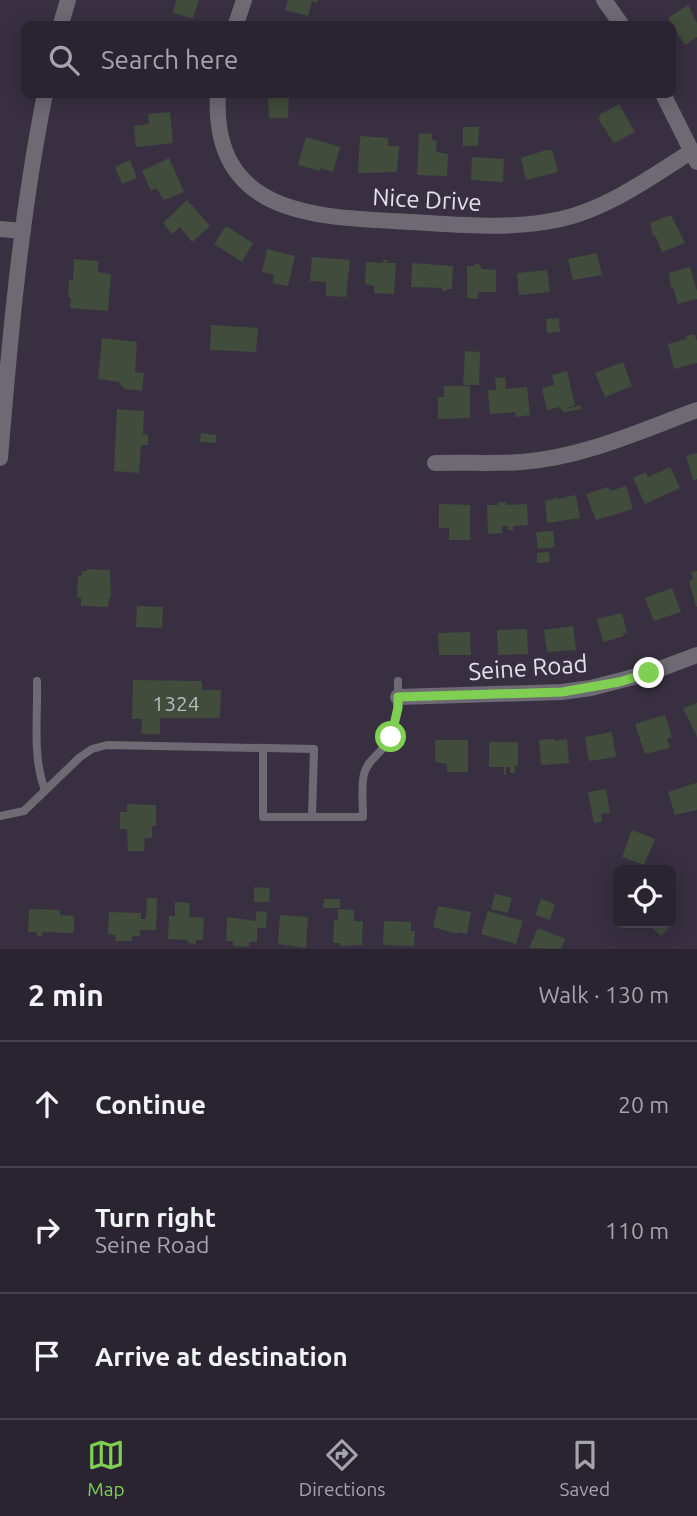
<!DOCTYPE html>
<html lang="en">
<head>
<meta charset="utf-8">
<style>
	:root { --surface:#2a2431; --page:#36303d; --text:#f1f3f6; --muted:#a5a4ab; --line:#46414d; --accent:#7fd052 }
	body { margin:0; font-family:Ubuntu,sans-serif; background:var(--page); color:var(--text) }
	.controls { position:absolute; right:21px; bottom:21px; display:grid; overflow:hidden; border-radius:10px; box-shadow:0 4px 18px #0003 }
	.controls button { width:63px; height:63px; display:grid; place-items:center; padding:0; border:0; border-bottom:2px solid var(--line); background:var(--surface); color:var(--text); font:35px sans-serif }
	.stop { position:absolute; width:21px; height:21px; margin:-16px; border:5px solid #7fd052; border-radius:50%; background:#fff }
	.stop.end { background:#7fd052; border-color:#fff; box-shadow:0 2px 7px #0008 }
	.list { margin:0; padding:0; list-style:none }
	h2 { display:flex; justify-content:space-between; align-items:center; height:91px; margin:0; padding:0 28px; font-size:30px }
	h2 small { font-size:23px; font-weight:400; color:var(--muted) }
	.list li { display:grid; grid-template-columns:46px 1fr auto; gap:21px; align-items:center; box-sizing:border-box; height:126px; padding:0 28px; border-top:2px solid var(--line) }
	.list b { display:block; font-size:26px; white-space:nowrap }
	.list p { margin:0; font-size:23px; white-space:nowrap; color:var(--muted) }
	.list em { font-size:23px; font-style:normal; color:var(--muted) }
	.icon { flex:none; width:38px; height:38px; fill:none; stroke:currentColor; stroke-width:2; stroke-linecap:round; stroke-linejoin:round }
	.map { position:relative; flex:none; width:697px; height:949px; overflow:hidden }
	.search { position:absolute; background:var(--surface); box-shadow:0 4px 18px #0003; left:21px; right:21px; top:21px; height:77px; display:flex; align-items:center; gap:18px; box-sizing:border-box; padding:0 24px; border-radius:10px; color:var(--muted); font-size:26px }
	.sheet { height:469px; background:var(--surface) }
	nav { display:flex; justify-content:space-around; align-items:center; box-sizing:border-box; height:98px; border-top:2px solid var(--line); background:var(--surface); font-size:19px; color:var(--muted) }
	nav a { display:grid; justify-items:center; gap:4px }
	nav .on { color:var(--accent) }
	.map>svg:first-child { display:block }
</style>
</head>
<body>
<div class="map">
<svg width="697" height="949" viewBox="0 0 697 949">
	<rect width="100%" height="100%" fill="#383041"/>
	<g fill="#414c3c">
		<path d="M176,0H199L193,19L173,13Z"/>
		<path d="M288,0H318L317,3L312,1L308,16L285,10Z"/>
		<path d="M688,5L697,23V37L685,45L668,18Z"/>
		<path d="M268,94H289L288,118H269Z"/>
		<path d="M619,104L635,132L614,143L598,119L600,118L599,115Z"/>
		<path d="M170,112L173,143L136,147L134,126L149,124L148,114Z"/>
		<path d="M463,127H479L478,146H463Z"/>
		<path d="M419,133L432,134V140L437,141L436,152L448,154L447,176L417,175Z"/>
		<path d="M360,136L388,138V146H399L397,172L358,173Z"/>
		<path d="M306,137L340,147L333,172L321,168L320,171L298,165Z"/>
		<path d="M546,150H552L558,172L526,180L521,158Z"/>
		<path d="M472,157L504,159L503,182L471,180Z"/>
		<path d="M169,158L184,192L164,200L156,188L151,191L142,171Z"/>
		<path d="M130,160L137,178L122,184L115,167Z"/>
		<path d="M187,200L210,226L192,242L180,227L172,234L163,223Z"/>
		<path d="M671,215L685,243L662,252L655,235L653,236L650,223Z"/>
		<path d="M226,226L253,243L242,262L214,244Z"/>
		<path d="M267,249L295,256L288,286L273,283L274,275L262,272Z"/>
		<path d="M597,253L602,275L573,280L568,259Z"/>
		<path d="M312,257L350,260L346,297L326,296V282L310,281Z"/>
		<path d="M74,259L98,261V272L111,274L108,311L70,308L71,298L68,297L69,280H73Z"/>
		<path d="M383,260H387V263H396L394,294L374,293V286L365,284L366,262L383,263Z"/>
		<path d="M412,263L453,266L452,289H446V291H442V288L411,287Z"/>
		<path d="M475,264H479L482,269L496,270V292H481L478,293V299L467,298V266H475Z"/>
		<path d="M690,267L697,291V299L678,304L673,288H671L669,273Z"/>
		<path d="M547,270L550,292L519,295L517,273Z"/>
		<path d="M559,318L560,332L547,333L546,319Z"/>
		<path d="M211,325L258,328L256,352L210,350Z"/>
		<path d="M694,334L697,341V363L674,369L668,344L687,339L686,336Z"/>
		<path d="M102,338L137,342L135,372L144,373L142,391L124,389L119,382L98,379Z"/>
		<path d="M465,351L480,352L479,385H463Z"/>
		<path d="M623,362L632,386L605,397L595,373Z"/>
		<path d="M567,371L575,405L565,409L581,405V409L563,412L560,407L547,410L542,388L554,385L552,375Z"/>
		<path d="M505,377L506,389L527,387L530,415L516,417L515,412L490,414L488,390H496L495,378Z"/>
		<path d="M444,386H470V418L438,419V397H444Z"/>
		<path d="M117,409L144,411L143,434L148,435V445H141L139,473L114,471Z"/>
		<path d="M201,433L216,435V443L200,442Z"/>
		<path d="M697,453V479L693,480L686,456Z"/>
		<path d="M670,467L680,488L645,504L633,478L646,472L648,477Z"/>
		<path d="M626,486L633,509L596,520L586,494L609,487L610,491Z"/>
		<path d="M576,495L580,518L547,523L545,501L554,499L555,497L558,499Z"/>
		<path d="M498,502H506V505L527,504L528,525L513,526V530H508V526H502V533L488,534L487,505H498Z"/>
		<path d="M439,504L470,505V540H449V528H439Z"/>
		<path d="M553,531L555,547L538,549L536,532Z"/>
		<path d="M549,552L550,562L537,563V553Z"/>
		<path d="M87,569L110,570L111,599L109,598L108,607L81,606V598H77L78,576L81,577L82,571H87Z"/>
		<path d="M697,571V606L696,607L689,581L693,579L691,572Z"/>
		<path d="M672,588L681,612L654,621L645,598Z"/>
		<path d="M137,606L163,607L162,628L136,627Z"/>
		<path d="M622,613L627,633L623,634L624,636L603,642L597,619Z"/>
		<path d="M573,626L576,650L547,652L544,630Z"/>
		<path d="M527,629L528,654L498,655L497,630Z"/>
		<path d="M470,632L471,655H439L438,633Z"/>
		<path d="M133,680L202,681V690H221L220,718H160V734H141L142,719H132Z"/>
		<path d="M697,703V737L683,708Z"/>
		<path d="M665,715L672,737L667,739L670,748L645,754L635,724Z"/>
		<path d="M612,732L616,757L589,761L585,737Z"/>
		<path d="M554,739V741L567,739L569,763L541,765L539,740Z"/>
		<path d="M435,740H468V772H447V764L435,762Z"/>
		<path d="M489,742H518V766H515V773H510V767H506V775H504V767H489Z"/>
		<path d="M697,783V810L675,815L668,792Z"/>
		<path d="M606,789L610,813L601,814L602,822L594,823L588,792Z"/>
		<path d="M127,804L156,805V826H152V838H145L144,851H128L127,829H120V812H127Z"/>
		<path d="M632,830L655,839L644,865L622,857Z"/>
		<path d="M254,887L270,888L269,902H254Z"/>
		<path d="M495,894L512,898L508,913L491,909Z"/>
		<path d="M147,898H157L156,930H140V936H132V941H115L116,935L108,934L109,912L141,913V919H146Z"/>
		<path d="M324,899H340V908H323Z"/>
		<path d="M541,899L555,904L550,920L535,915Z"/>
		<path d="M175,902L190,903L189,917L204,918L203,940H196V944L188,943V940L168,939L169,916H175Z"/>
		<path d="M438,906L471,912L467,934L457,932V934L433,927Z"/>
		<path d="M29,909L60,910V915L74,916V933L42,932V936H37V932H28Z"/>
		<path d="M338,909L354,910V921H363L362,945L340,946V943H333L334,920H338Z"/>
		<path d="M256,911L267,912L266,928H257V942H249V947L233,946V941H226L227,917L256,921Z"/>
		<path d="M488,911L523,921L516,944L481,934Z"/>
		<path d="M280,915L308,917L306,948L278,944Z"/>
		<path d="M384,921L411,922V931H415L414,946L383,945Z"/>
		<path d="M647,923H670L672,925L661,936Z"/>
		<path d="M538,928L565,939L561,949L529,948Z"/>
	</g>
	<g fill="none" stroke-linecap="round" stroke-linejoin="round">
		<g stroke="#6e6a73" stroke-width="8">
			<path d="M37,681C38,716 32,757 45,790"/>
			<path d="M263,748V817H312"/>
			<path d="M0,816L24,811L80,757L92,749L107,745L314,749L312,817H363C363,804 361,787 364,774C367,762 376,757 383,748C398,728 398,705 398,681"/>
		</g>
		<g stroke="#6e6a73" stroke-width="16">
			<path d="M604,0L621,24"/>
			<path d="M61,24L68,0"/>
			<path d="M236,24L244,0"/>
			<path d="M218,94C211,219 321,217 413,222C462,225 511,230 561,219C609,208 651,177 692,151"/>
			<path d="M663,94L697,162"/>
			<path d="M0,229L23,231"/>
			<path d="M0,458C10,336 21,214 45,94"/>
			<path d="M435,463C464,462 493,464 522,462C584,457 640,431 697,410"/>
			<path d="M398,697L562,692L591,688L649,673L697,655"/>
		</g>
	</g>
	<g fill="none" stroke-linecap="round" stroke-linejoin="round">
		<path stroke="#7fd052" stroke-width="9" d="M391,737L398,708V697L562,692L619,682L649,673"/>
	</g>
	<g text-anchor="middle" stroke-width="7" stroke-linejoin="round" paint-order="stroke">
		<g font-size="21" fill="#bababe">
			<text x="176" y="711">1324</text>
		</g>
		<g font-size="24" fill="#e3dfea" stroke="#383041">
			<text transform="translate(427 200) rotate(3)" y="8">Nice Drive</text>
			<text transform="translate(528 668) rotate(-4)" y="8">Seine Road</text>
		</g>
	</g>
</svg>
<div class="controls">
<button><svg class="icon" aria-label="locate" viewBox="0 0 24 24"><circle cx="12" cy="12" r="6"/><path d="M12 2v4M12 18v4M2 12h4M18 12h4"/></svg></button>
</div>
<div class="stop" style="left:391px;top:737px"></div>
<div class="stop end" style="left:649px;top:673px"></div>
<div class="search"><svg class="icon" aria-label="search" viewBox="0 0 24 24"><circle cx="10" cy="10" r="6"/><path d="M15 15l6 6"/></svg>Search here</div>
</div>
<section class="sheet">
<h2>2 min<small>Walk · 130 m</small></h2>
<ul class="list">
<li><svg class="icon" aria-label="ahead" viewBox="0 0 24 24"><path d="M12 20V5M6 11l6-6 6 6"/></svg><div><b>Continue</b></div><em>20 m</em></li>
<li><svg class="icon" aria-label="right" viewBox="0 0 24 24"><path d="M7 20v-9h11M14 6l5 5-5 5"/></svg><div><b>Turn right</b><p>Seine Road</p></div><em>110 m</em></li>
<li><svg class="icon" aria-label="arrive" viewBox="0 0 24 24"><path d="M6 21V4h12l-3 4 3 4H6"/></svg><div><b>Arrive at destination</b></div></li>
</ul>
</section>
<nav>
<a class="on"><svg class="icon" aria-label="map" viewBox="0 0 24 24"><path d="M3 6l6-2 6 2 6-2v14l-6 2-6-2-6 2zM9 4v14M15 6v14"/></svg>Map</a>
<a><svg class="icon" aria-label="directions" viewBox="0 0 24 24"><path d="M12 3l9 9-9 9-9-9zM9 14v-3h6M13 9l2 2-2 2"/></svg>Directions</a>
<a><svg class="icon" aria-label="saved" viewBox="0 0 24 24"><path d="M7 4h10v16l-5-4-5 4z"/></svg>Saved</a>
</nav>
</body>
</html>
